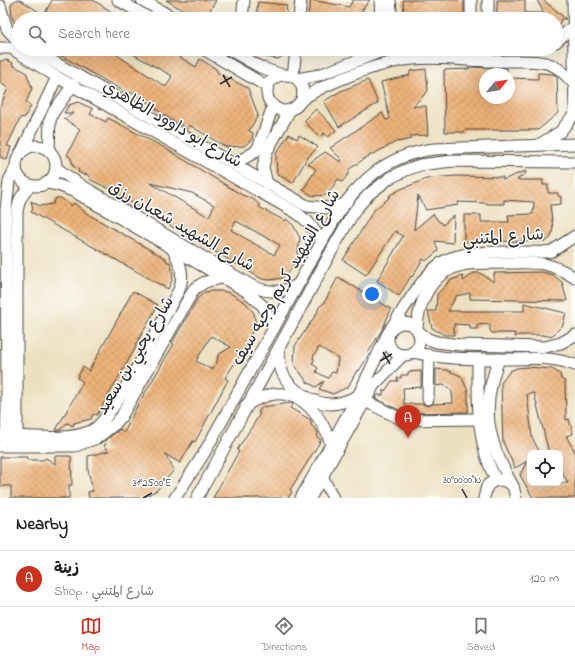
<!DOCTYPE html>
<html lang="en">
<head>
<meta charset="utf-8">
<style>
	:root { --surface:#fff; --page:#f6f6f6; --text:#222; --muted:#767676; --line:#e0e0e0; --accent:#c8321e }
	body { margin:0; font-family:"Indie Flower","Playpen Sans Arabic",sans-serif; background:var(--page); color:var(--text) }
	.controls { position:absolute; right:12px; bottom:12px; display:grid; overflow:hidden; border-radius:8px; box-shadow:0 4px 16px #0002 }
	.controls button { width:36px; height:36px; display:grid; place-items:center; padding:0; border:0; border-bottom:1px solid var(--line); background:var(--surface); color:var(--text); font:20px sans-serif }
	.compass { position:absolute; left:479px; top:68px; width:36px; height:36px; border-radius:50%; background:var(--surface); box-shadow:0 4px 16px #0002; rotate:60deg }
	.you { position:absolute; left:372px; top:294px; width:14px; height:14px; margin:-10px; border:3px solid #fff; border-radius:50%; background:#1a73e8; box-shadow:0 0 0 6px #1a73e833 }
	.badge { display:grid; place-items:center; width:26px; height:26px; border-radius:50%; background:var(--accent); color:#fff; font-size:13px; font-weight:700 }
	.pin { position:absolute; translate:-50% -33px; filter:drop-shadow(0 1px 2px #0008) }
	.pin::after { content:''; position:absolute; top:21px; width:14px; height:12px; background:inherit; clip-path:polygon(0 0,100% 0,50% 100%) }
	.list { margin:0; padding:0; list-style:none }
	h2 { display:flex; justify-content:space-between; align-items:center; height:52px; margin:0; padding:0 16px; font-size:17px }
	h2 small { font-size:13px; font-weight:400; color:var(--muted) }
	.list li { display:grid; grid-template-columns:26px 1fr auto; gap:12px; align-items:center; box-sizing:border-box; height:56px; padding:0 16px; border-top:1px solid var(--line) }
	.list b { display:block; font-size:15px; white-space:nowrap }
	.list p { margin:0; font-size:13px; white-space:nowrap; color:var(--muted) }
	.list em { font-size:13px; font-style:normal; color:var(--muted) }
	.icon { flex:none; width:22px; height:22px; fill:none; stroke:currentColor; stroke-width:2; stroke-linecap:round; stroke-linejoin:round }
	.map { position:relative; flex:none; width:575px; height:498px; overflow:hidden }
	.search { position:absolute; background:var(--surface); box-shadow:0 4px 16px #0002; left:12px; right:12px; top:12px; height:44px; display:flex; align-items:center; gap:10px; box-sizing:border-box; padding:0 14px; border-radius:22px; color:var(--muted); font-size:15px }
	.sheet { height:108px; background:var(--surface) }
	nav { display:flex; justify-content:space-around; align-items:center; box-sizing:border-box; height:56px; border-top:1px solid var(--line); background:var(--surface); font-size:11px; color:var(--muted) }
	nav a { display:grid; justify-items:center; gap:2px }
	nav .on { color:var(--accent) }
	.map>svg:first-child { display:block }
</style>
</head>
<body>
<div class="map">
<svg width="575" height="498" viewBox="0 0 575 498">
	<defs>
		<pattern id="building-cross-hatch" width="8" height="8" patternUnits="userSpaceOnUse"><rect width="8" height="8" fill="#ecb279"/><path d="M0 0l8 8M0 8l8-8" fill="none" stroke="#cb9969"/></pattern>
	</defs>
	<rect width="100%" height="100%" fill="#fff"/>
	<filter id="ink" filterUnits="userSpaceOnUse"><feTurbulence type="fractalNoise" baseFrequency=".025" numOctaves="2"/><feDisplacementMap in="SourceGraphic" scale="8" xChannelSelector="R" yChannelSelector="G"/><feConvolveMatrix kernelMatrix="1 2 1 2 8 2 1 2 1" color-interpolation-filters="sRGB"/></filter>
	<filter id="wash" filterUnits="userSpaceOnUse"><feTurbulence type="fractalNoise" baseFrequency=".012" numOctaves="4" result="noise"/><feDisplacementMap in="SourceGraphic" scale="16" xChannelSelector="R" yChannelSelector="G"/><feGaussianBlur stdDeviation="0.9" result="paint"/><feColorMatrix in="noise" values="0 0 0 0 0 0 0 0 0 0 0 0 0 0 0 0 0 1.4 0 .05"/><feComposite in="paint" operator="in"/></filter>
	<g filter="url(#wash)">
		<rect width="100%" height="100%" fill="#ede0c0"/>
		<g id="blocks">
			<g fill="url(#building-cross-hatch)" fill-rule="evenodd">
				<path d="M15,0H20L44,15L52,0H93L117,15L115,19H19V32L12,17L11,5Z"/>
				<path d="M166,0H216L205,19H198Z"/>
				<path d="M311,0L349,7L353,0H370L362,10L370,19H307Z"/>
				<path d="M403,0H464V13L461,19H404Z"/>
				<path d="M497,0H525V13H544L537,0H543L566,19H561L557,32L556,19H500L497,16Z"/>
				<path d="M258,2L286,5L288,19H256Z"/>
				<path d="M49,49L109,50L166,87L172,76L124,49H179L176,55L196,67L200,59L216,69L218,73L248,88L258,115L249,131L253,133L252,139L244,146L226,147L189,125L188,129L167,117L143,99L130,92L129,94Z"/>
				<path d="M260,49H289V52L278,59L266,57Z"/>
				<path d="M7,60L13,63L12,65L26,72L32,88L26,103L31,106L24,118L21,117L7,146L11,147L7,160L0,157V107L8,88L0,83V61Z"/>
				<path d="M469,67L507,68V74H484V98H509V78L538,79V73L553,74L557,76L558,113L538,130H464V132H445L444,70L469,69Z"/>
				<path d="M426,69L428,91L413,106H426L428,135L410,136L411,139L398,142V141L367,157L348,170L350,172L342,182L338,179L327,195L313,196L303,190L316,169L308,164L325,152L341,162L342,160L330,148L382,113L386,120L390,119L381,82L410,75V71Z"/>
				<path d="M368,80L378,103L339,127L324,101L341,91Z"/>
				<path d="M78,102L93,109L90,114L106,122L108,118L163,147L242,195L253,199L260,205L259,207L285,221L286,219L293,225L300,238L297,258L290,271L282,278L270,280L262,279L195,240L193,238L154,217L152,214L112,192L110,189L91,180L87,174L84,175L78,172L79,170L73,166L71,158L67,155L80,129L64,119L74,113H64L69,105ZM150,183L192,193L214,205L209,217ZM236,221L280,245L274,255L231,230Z"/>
				<path d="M316,109L336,130L328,137L324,133L320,137L304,121Z"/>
				<path d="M289,134L297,139L299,135L318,147L307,158L293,183L277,174L276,154Z"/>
				<path d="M525,171L526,173L517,180H543V185H548V193H558V196L561,197V204L550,205L553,228L551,237L547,241L464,242V215H481V222H509L508,215L533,214L534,202L504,200V204H487V203L458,202V205L426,210L418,195L414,230L433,214L439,222H441L443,225L454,215L453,243L435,241L438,251L426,261L423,259L412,277L411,276L399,296L377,281L403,236L395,231L366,275L343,260L374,210L388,199L390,195L401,189L429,178L457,176L503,177V180Z"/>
				<path d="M56,198H61L71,206L74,203L86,213L166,259L167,262H170L173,274L172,280L168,289L31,212L33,209L31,201L40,206L53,204Z"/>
				<path d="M542,272L553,275L562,282L567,301L470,299V293L456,296L448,311H524V303L566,313L563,325L553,335L547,336L542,335H519L515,337V333H492L490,331V324L477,325V329H470V325L454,324V335H445L432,328L428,311H436L437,294L451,280L463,276V281L474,273H480L494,282V273Z"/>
				<path d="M338,277L391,309L383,328L368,353L369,354L359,371L357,370L348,387L333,394L319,389L324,381L316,387L307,382L294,364L295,346L317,313L319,307L324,303ZM319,347L338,358L336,373L332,372L328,378L316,372L318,368L312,364L314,360L313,357Z"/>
				<path d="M133,291L158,305L135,346L136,347L97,415L93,414L91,419L74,423L73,426L67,423L60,430H56L83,382L77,378L83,367L89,371Z"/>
				<path d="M211,291H221L230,293L246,303L254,313L256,326L249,337L251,338L225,378L228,380L195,442L193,441L180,463L165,454L174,470L157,490L143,498H89L88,492L93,491L88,470V456L109,451L104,446L106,444L104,442L120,429L124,433L136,408L174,344L172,343L198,298L205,292ZM211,336L231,347L218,355L217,362L212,370L196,361Z"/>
				<path d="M528,367L552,369L560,374L561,379L565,381L566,420L569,419L573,434L566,436L575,452V498H533L520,475L527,461L515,468L503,442L501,383L510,371L517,368ZM534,393L549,453H560V468L568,483H530V453H540L532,437L527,394Z"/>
				<path d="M436,369L447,370L461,376L468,391V412L405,413L375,398L376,395H383V390L385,391L392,381H398L397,378H401V375H408V372L421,371V387L403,388L404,404H423L428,406L433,404L453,403L452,392L449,388L443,385L436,386Z"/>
				<path d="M291,403L294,404L290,408L311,420V425L316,429L318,433L317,437L321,440L290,490L292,492L288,498H213L239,451L237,450L260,414L258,413L262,407Z"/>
				<path d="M55,456H71L72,485H69V498H11V486H0V457H27V460H43L46,458L55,464Z"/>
			</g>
		</g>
	</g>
	<g filter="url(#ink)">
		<use href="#blocks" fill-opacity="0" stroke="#484641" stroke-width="1"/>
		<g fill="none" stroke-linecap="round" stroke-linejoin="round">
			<defs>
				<g id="minor">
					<path d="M118,0L151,19"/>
					<path d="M142,0L175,19"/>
					<path d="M380,0L381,19"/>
					<path d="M390,0L392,19"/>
					<path d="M488,0V19"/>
					<path d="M573,0L575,115"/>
					<path d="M0,6L7,29L19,42"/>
					<path d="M242,19L244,0"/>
					<path d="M299,19L301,0"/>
					<path d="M471,19V0"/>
					<path d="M556,42L573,26"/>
					<path d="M0,48H11L57,77L297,213L308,222L322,241"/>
					<path d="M31,49L307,206L326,208L343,205"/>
					<path d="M203,49L268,87"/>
					<path d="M228,49L260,67L282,75"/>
					<path d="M471,49V61"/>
					<path d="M488,49V61"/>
					<path d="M293,76L296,49"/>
					<path d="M297,79L319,75L377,53L393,49"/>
					<path d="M302,100C310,65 259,69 268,98C270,103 273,107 278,109C282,112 288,111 292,109C298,107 299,102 303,99C316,89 334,82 349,76C369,68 391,61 413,59C439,56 465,61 491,61C509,62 529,59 546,63C558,66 566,75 574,84"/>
					<path d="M540,144L560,132L575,113"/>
					<circle cx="36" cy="166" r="20"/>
					<path d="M49,150L50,120L54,111L73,85"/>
					<path d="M22,151L57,77"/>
					<path d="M234,164L255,152L259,146L273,106"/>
					<path d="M56,168L79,184L254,287C270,293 282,293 297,285"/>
					<path d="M47,183L58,185L75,192L246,291L263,306L274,328"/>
					<path d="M267,184L263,167L267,151L290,110"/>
					<circle cx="404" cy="339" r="16"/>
					<path d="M391,328C404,309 423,275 441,263C462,248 518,253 544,252L552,251L575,236"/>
					<path d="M417,328C418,306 429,277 453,268C468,261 488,264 505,263C535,263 548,260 575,278"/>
					<path d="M418,331L428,339L437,342L460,345L545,347L561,343L575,335"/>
					<path d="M279,347C279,356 279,366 283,374C290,390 314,404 331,404C341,404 349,400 358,396"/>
					<path d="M413,352C445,360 479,359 511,359C533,358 554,357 575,365"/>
					<path d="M478,359C478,401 476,442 496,480"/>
					<path d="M499,359C480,408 487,441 513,486"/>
					<path d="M428,399L429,356"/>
					<path d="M365,401L403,420L478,419"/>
					<path d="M246,405C255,400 265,395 275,394C305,391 323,420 331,444"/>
					<path d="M0,435C27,436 66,442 91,431C113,422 164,316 179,290C185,275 180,262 172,248"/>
					<path d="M6,442L7,406L6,210L9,181L16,167"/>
					<path d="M17,443V211L20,199L30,185"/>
					<path d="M0,446H75L97,438L115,424L121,417L194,289L205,282L222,278"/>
					<path d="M322,476L333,498"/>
					<path d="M175,498L203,455L334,220C358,181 387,155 434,149L575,144"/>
					<path d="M197,498L337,241L355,210L369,194L390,178L406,170L420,165L452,161L575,162"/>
					<path d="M301,498L358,396L388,333"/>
					<path d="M310,498L374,385L403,355"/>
					<path d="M484,498L487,486C495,478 504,478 513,486L516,498"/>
				</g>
			</defs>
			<use href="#minor" stroke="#484641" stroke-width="13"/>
			<use href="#minor" stroke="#fff" stroke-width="11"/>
		</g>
	</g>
	<path fill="none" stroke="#2b2b2b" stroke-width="1.5" d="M223,75L230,87M220,84L232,77M383,352L390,364M380,361L392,354M462,489L467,498M143,498L152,493"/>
	<g text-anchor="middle" stroke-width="3" stroke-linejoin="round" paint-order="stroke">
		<g font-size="17" fill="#2b2b2b" stroke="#fff">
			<text transform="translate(173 123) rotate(30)" y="6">شارع ابو داوود الظاهري</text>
			<text transform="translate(182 225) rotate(30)" y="6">شارع الشهيد شعبان رزق</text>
			<text transform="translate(503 236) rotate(-4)" y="6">شارع المتنبي</text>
			<text transform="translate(285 277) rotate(-60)" y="6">شارع الشهيد كريم وجيه سيف</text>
			<text transform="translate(134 355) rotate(-59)" y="6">شارع يحيي بن سعيد</text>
		</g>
	</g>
	<g font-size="10" text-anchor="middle" fill="#2b2b2b" stroke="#fff" stroke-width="3" stroke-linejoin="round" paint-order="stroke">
		<text x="462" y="483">30°00'00"N</text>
		<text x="152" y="486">31°25'00"E</text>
	</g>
</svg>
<div class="controls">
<button><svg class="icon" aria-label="locate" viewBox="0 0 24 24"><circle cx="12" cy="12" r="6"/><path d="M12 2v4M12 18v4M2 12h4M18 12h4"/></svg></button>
</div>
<svg class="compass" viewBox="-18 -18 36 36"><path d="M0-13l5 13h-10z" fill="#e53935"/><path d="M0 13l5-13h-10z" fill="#767676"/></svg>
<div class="you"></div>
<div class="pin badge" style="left:408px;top:438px">A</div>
<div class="search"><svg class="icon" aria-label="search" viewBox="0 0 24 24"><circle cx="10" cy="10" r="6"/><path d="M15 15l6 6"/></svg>Search here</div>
</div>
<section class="sheet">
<h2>Nearby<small></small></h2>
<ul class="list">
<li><span class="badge">A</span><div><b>زينة</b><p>Shop · شارع المتنبي</p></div><em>120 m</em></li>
</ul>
</section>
<nav>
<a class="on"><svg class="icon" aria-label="map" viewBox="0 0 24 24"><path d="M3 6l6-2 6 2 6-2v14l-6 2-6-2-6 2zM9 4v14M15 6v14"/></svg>Map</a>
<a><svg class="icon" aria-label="directions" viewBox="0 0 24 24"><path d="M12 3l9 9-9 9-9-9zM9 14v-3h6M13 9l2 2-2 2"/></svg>Directions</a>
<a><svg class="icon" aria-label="saved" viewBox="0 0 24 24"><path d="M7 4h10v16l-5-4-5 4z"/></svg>Saved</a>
</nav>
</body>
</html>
